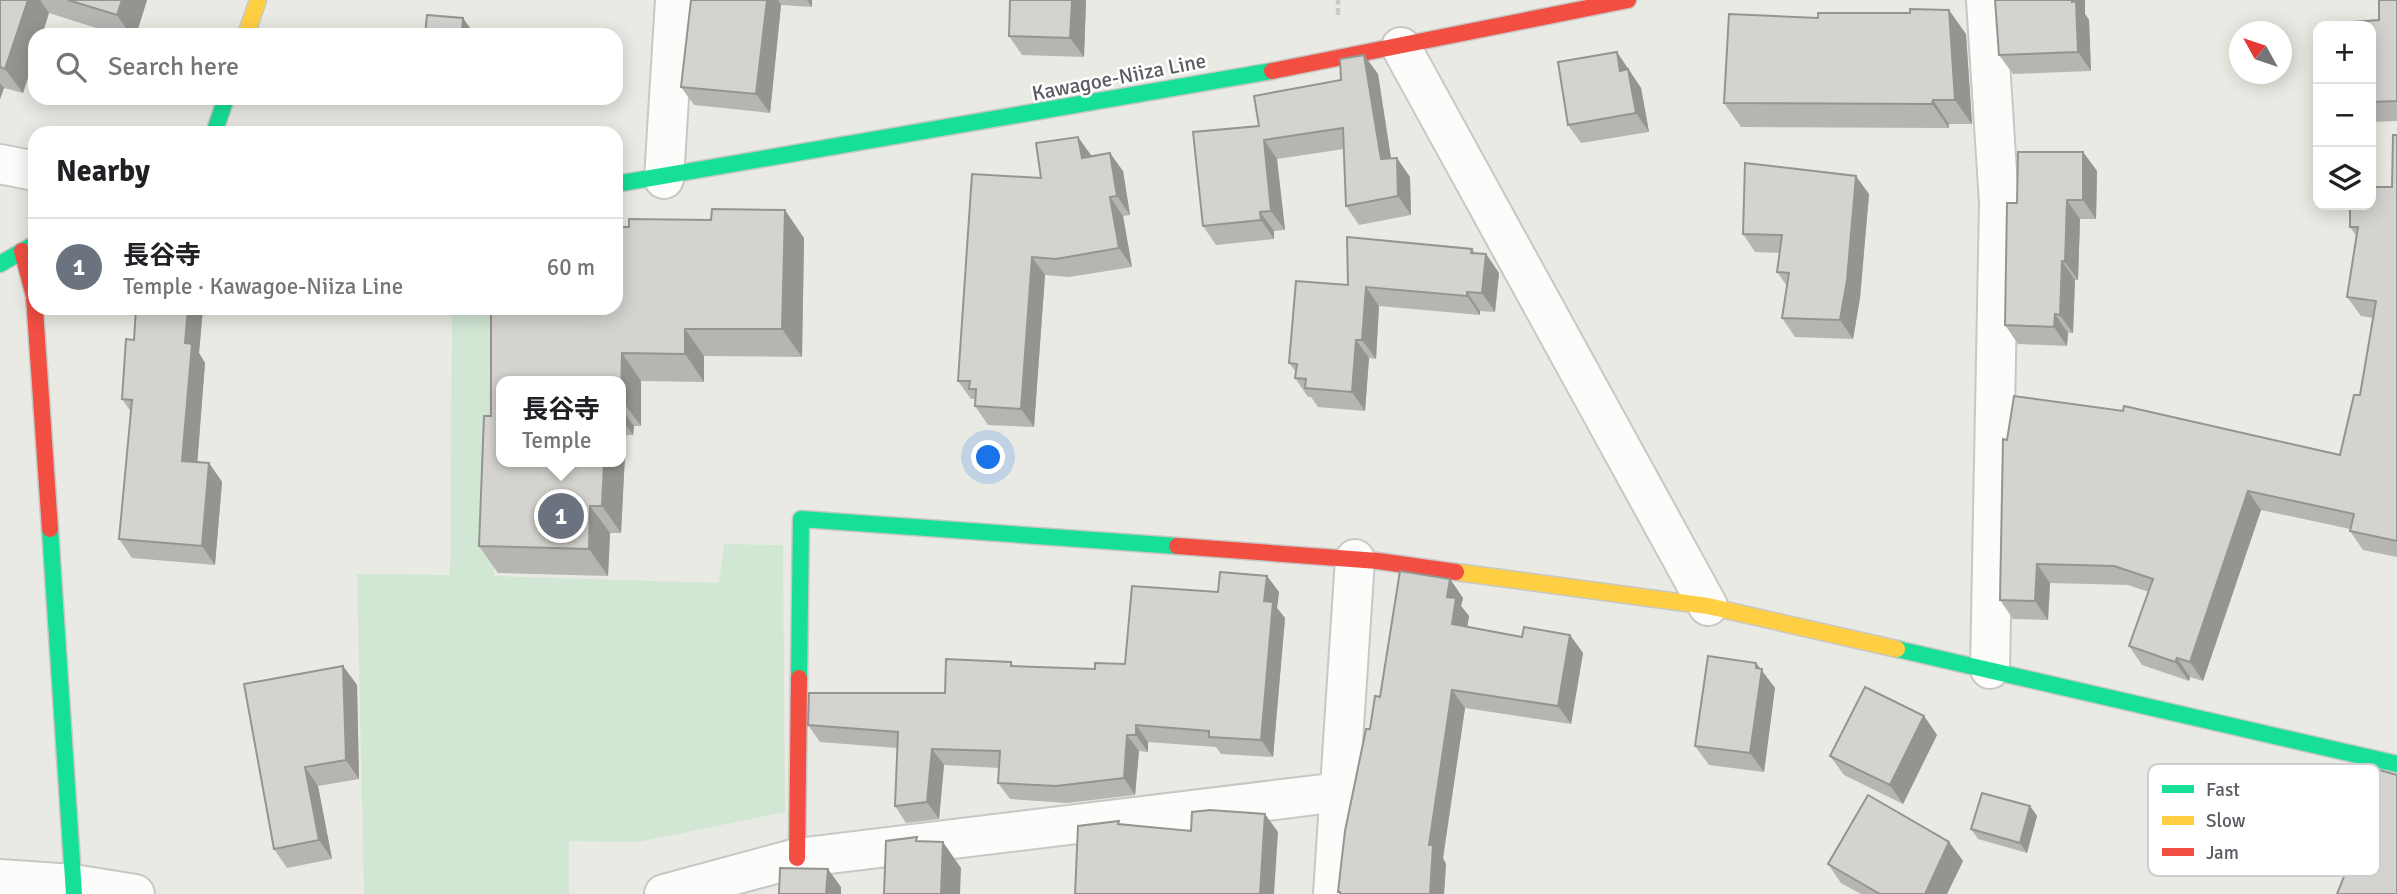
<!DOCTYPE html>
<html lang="en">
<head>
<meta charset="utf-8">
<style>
	:root { --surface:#fff; --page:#f2f2f2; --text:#202124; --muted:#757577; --line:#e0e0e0; --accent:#8c8e90 }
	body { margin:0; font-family:Signika,"Noto Sans JP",sans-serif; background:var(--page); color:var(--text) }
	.controls { position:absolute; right:21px; top:21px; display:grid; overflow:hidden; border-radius:14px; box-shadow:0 4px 18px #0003 }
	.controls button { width:63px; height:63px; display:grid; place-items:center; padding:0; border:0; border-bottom:2px solid var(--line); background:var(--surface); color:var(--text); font:35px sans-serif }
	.compass { position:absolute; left:2229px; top:21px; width:63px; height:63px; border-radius:50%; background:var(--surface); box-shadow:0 4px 18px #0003; rotate:310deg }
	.you { position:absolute; left:989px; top:458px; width:24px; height:24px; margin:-18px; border:5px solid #fff; border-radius:50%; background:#1a73e8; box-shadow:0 0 0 10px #1a73e833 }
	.badge { display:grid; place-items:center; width:46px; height:46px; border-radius:50%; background:var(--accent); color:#fff; font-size:23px; font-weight:700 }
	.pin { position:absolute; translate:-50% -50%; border:4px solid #fff; box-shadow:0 2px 7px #0006 }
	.popup { position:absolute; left:496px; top:376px; width:130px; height:91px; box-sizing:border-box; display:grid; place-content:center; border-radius:14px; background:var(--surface); filter:drop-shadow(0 2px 5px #0005); font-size:23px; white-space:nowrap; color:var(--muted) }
	.popup b { font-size:26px; color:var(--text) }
	.popup::after { content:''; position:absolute; left:50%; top:100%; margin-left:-14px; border:14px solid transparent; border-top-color:var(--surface) }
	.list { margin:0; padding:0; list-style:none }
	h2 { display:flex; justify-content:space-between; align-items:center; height:91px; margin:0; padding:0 28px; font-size:30px }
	h2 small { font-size:23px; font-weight:400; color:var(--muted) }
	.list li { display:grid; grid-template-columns:46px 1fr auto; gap:21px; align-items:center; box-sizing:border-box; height:98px; padding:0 28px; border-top:2px solid var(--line) }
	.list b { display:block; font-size:26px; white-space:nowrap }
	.list p { margin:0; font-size:23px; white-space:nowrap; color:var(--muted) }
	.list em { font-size:23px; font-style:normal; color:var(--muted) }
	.icon { flex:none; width:38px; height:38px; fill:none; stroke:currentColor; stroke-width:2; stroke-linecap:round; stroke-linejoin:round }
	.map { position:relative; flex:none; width:2397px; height:894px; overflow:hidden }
	.search { position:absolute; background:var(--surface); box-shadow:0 4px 18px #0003; left:28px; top:28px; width:595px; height:77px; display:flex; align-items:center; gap:18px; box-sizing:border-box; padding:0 24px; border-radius:21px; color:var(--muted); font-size:26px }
	.panel { position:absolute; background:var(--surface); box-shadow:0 4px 18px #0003; left:28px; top:126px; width:595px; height:189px; border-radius:21px }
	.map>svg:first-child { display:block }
</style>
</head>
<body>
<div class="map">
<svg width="2397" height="894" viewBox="0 0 2397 894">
	<rect width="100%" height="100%" fill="#eaeae4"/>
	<path fill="#d2e6d4" d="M452,308H500L494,576L719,583L724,544L783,545L785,812L639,842L569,841V894H364L357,574L450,575Z"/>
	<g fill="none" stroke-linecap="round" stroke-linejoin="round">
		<defs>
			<g id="street">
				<path d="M1986,0L1999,203L1990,669"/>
				<path d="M1401,47L1708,606"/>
				<path d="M0,164L35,171"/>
				<path d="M664,179L675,0"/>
				<path d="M0,879L73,884L135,894"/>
				<path d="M664,894L797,858L1340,792"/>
				<path d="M1333,894L1355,559"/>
			</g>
			<g id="fast">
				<path d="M214,133L226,98"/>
				<path d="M616,184L1272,71"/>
				<path d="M0,264L35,244"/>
				<path d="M50,529L74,894"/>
				<path d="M1897,649L2397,764"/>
				<path d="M799,678L801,519L1177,546"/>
			</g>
			<g id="slow">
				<path d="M246,35L258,0"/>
				<path d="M1456,572L1708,606L1897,649"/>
			</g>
			<g id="jam">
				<path d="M1272,71L1628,0"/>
				<path d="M22,251L34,296L50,529"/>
				<path d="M1177,546L1378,561L1456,572"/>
				<path d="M797,858L799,678"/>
			</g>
		</defs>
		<use href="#street" stroke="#c7c8c6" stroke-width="42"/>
		<use href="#fast" stroke="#c7c7c6" stroke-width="19"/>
		<use href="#slow" stroke="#c7c7c6" stroke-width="19"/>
		<use href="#jam" stroke="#c7c7c6" stroke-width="19"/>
		<path stroke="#c7cbca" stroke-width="4.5" stroke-dasharray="7 3.5" stroke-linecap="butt" d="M1338,15V0"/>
		<use href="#street" stroke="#fcfcfb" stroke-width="38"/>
		<use href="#fast" stroke="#16e098" stroke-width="16"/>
		<use href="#slow" stroke="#ffcf43" stroke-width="16"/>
		<use href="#jam" stroke="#f24e42" stroke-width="16"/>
	</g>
	<g fill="#b6b5b2" fill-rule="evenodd">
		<path d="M0,0H147L136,35H118L49,13L23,93L4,88L0,99Z"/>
		<path d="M691,0H812V7L781,5L770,113L694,105L681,87Z"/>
		<path d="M1086,0L1084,57L1022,55L1009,36Z"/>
		<path d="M2397,0V121L2371,122V26L2379,20Z"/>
		<path d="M2085,14L2089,20L2091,71L2013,74L1999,55Z"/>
		<path d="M1966,34L1972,124H1949V128L1741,127L1724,103Z"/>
		<path d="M1364,55L1378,74L1391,158L1410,177L1411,215L1359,225L1346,206L1344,149L1277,159L1285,230L1274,231V239L1216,245L1203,226L1259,126L1341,80Z"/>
		<path d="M1630,71L1631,73L1641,88L1649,132L1581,143L1568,125Z"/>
		<path d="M431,98H472L471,104L434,102Z"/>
		<path d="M2397,135V557L2363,550L2350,531V529L2261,510L2203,681L2190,677L2189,681L2142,665L2129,646L2149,592L2128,585L2050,583L2048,620L2013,619L2000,600L2003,439L2340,455L2360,395L2373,318L2361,316L2347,297L2357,237L2350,227L2392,187Z"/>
		<path d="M2083,152L2097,171L2096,219H2080L2078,280H2075L2073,333H2068L2067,346L2018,344L2005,325L2017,203Z"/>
		<path d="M1091,156L1123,171L1130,215L1123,216L1132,267L1069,277L1045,275L1034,427L988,425L975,406V399H971L958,381L1041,178Z"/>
		<path d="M1869,194L1860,298L1853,339L1795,337L1782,318L1787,286L1777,272L1780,253L1755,252L1743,234Z"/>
		<path d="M711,220L804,238L802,357L704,356V382L641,381V426H634L633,435H626L621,533H610L608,576L498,573L479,546L491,416L629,227ZM620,381V462H501Z"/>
		<path d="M1475,253L1486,254L1499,273L1495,312L1480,311V315L1379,306L1376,359L1369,358L1365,411L1318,407L1311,397H1308L1295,378L1296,372L1289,363L1348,285Z"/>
		<path d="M136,308H203L199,353L205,363L197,462L209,463L222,482L215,565L132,558L119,539L131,412L122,399L134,340Z"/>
		<path d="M1267,576L1279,592L1277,608L1285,618L1273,757L1221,754L1216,747L1148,742V752L1139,751L1135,795L1067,803L1010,799L998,783L999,768L944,765L939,819L906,823L895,806L897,748L820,742L808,725L945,693L1011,662L1014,666L1095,669L1125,664L1218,592Z"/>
		<path d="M1450,579L1463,598L1461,606L1469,616L1467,627L1522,637L1570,635L1583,653L1571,724L1465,708L1443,858L1446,864L1444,894H1340L1338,892L1370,729L1380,697Z"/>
		<path d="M1756,663L1775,688L1764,772L1709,765L1695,746Z"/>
		<path d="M343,666L357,685L359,779L318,786L332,859L287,868L274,849Z"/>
		<path d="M1924,716L1937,735L1903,804L1844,775L1830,756Z"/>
		<path d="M2030,806L2037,816L2027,853L1978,839L1971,829Z"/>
		<path d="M1949,842L1963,861L1947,894H1861L1841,883L1828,864Z"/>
	</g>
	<g fill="#949491">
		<path d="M28,0H40L49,13L42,35H35V56L23,93L5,69Z"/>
		<path d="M122,0H147L136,35H131L117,15Z"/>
		<path d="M767,0H778L781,5L770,113L756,94Z"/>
		<path d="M807,0H812V7Z"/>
		<path d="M1072,0H1086L1084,57L1070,38Z"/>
		<path d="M2072,0H2085V14L2089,20L2091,71L2078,52Z"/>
		<path d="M1949,10L1966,34L1972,124L1955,100Z"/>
		<path d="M463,18L475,35H462Z"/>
		<path d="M1617,52L1641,88L1649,132L1636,113L1620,71Z"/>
		<path d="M1364,55L1378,74L1394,178L1381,159Z"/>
		<path d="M0,83L4,88L0,99Z"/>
		<path d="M466,98H472L471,104Z"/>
		<path d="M1933,100L1949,124V128L1932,104Z"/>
		<path d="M1078,137L1091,155L1095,176L1082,158Z"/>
		<path d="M1264,140L1277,159L1285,230L1271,211Z"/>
		<path d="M2083,152L2097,171L2096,219L2083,200Z"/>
		<path d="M1110,153L1123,171L1130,215L1117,196Z"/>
		<path d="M1397,158L1410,177L1411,215L1398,196Z"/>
		<path d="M1856,176L1869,194L1860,298L1853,339L1840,320Z"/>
		<path d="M1110,197L1123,216L1132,267L1119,248Z"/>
		<path d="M2067,200L2080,219L2078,280L2065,262Z"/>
		<path d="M785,210L804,238L802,357L782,329Z"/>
		<path d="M1260,212L1274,231V239L1261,220Z"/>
		<path d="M1472,249L1484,267L1486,254L1499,273L1495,312L1482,293L1471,253Z"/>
		<path d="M1032,257L1045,275L1034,427L1021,409Z"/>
		<path d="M2062,261L2075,280L2073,333L2060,315Z"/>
		<path d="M1366,287L1379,306L1376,359L1362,340Z"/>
		<path d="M1467,292L1480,311V315L1467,296Z"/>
		<path d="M188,308H203L199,353L205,363L196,480L182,461L185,343Z"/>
		<path d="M2055,314L2068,333L2067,346L2054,327Z"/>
		<path d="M685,329L704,356V382L685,354Z"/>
		<path d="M1356,340L1369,358L1365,411L1352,392Z"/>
		<path d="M622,353L641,381V426L621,399Z"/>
		<path d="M620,407L634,426L633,435L620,416Z"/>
		<path d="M620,427L626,435L621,533L602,506L604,462H620Z"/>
		<path d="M209,463L222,482L215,565L202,546Z"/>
		<path d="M2248,491L2261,510L2203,681L2190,662Z"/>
		<path d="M590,506L610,533L608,576L589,549Z"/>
		<path d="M2037,564L2050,583L2048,620L2035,601Z"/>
		<path d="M1267,576L1279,592L1277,608L1285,618L1273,757L1261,740L1264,601Z"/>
		<path d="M1450,579L1463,598L1461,606L1469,616L1465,642L1452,624L1447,597Z"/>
		<path d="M1570,635L1583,653L1571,724L1558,706Z"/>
		<path d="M2177,658L2190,677L2189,681L2175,662Z"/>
		<path d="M1756,663L1775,688L1764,772L1750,753Z"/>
		<path d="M343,666L357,685L359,779L346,760Z"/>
		<path d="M1452,690L1465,708L1443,858L1446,864L1444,894H1430L1429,845Z"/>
		<path d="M1924,716L1937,735L1903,804L1890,785Z"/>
		<path d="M1136,725L1148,742V752L1136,735Z"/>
		<path d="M1127,735L1139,751L1135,795L1124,778Z"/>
		<path d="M932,749L944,765L939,819L927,802Z"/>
		<path d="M305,767L318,786L332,859L319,840Z"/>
		<path d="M2030,806L2037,816L2027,853L2020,843Z"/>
		<path d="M1265,814L1278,832L1274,894H1260Z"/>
		<path d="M943,842L961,868L960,894H941Z"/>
		<path d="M1949,842L1963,861L1947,894H1925Z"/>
		<path d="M828,869L841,887V894H826Z"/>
	</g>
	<g fill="#d4d3cf" stroke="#949491" stroke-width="2">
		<path d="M0,0H28L5,69L0,67Z"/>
		<path d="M68,0H122L117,15Z"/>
		<path d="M691,0H767L756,94L681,87Z"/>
		<path d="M1010,0H1072L1070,38L1009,36Z"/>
		<path d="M1995,0H2072V2L2076,1L2078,52L1999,55Z"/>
		<path d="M2379,0H2397V101L2371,102V26H2354L2353,22L2379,20Z"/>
		<path d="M1910,9L1949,10L1955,100H1933L1932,104L1724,103L1729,14L1818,18V13H1910Z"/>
		<path d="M427,15L463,18L462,35H425Z"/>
		<path d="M1617,52L1620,71L1628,69L1636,113L1568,125L1558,62Z"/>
		<path d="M1364,55L1381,159L1397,158L1398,196L1346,206L1343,128L1264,140L1271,211L1260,212L1261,220L1203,226L1193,132L1259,126L1254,96L1341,80L1340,59Z"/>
		<path d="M2393,135H2397V541L2350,531L2354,514L2248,491L2190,662L2177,658L2175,662L2129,646L2153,579L2114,566L2037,564L2035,601L2000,600L2003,439L2007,440L2014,396L2123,411L2124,406L2340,455L2354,395H2360L2376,301L2347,297L2358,227H2350V205H2371V187H2392Z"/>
		<path d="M1078,137L1082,158L1110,153L1117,196L1110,197L1119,248L1056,259L1032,257L1021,409L975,406L976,389H969L970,381H958L972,174L1041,178L1036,143Z"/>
		<path d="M2018,152H2083V200H2067L2065,262L2062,261L2060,315L2055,314L2054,327L2005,325L2007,203H2017Z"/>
		<path d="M1745,163L1856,176L1847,280L1840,320L1782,318L1789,273L1777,272L1782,235L1743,234Z"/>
		<path d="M712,209L785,210L782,329H685V354L622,353L621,399H620V381H501V462H604L602,506H590L589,549L479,546L484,416H491V308H616V227H629V219L711,220Z"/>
		<path d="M1347,237L1472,249L1471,253L1486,254L1482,293L1467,292V296L1366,287L1362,340H1356L1352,392L1305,388L1306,379L1295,378L1297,364L1289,363L1296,281L1348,285Z"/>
		<path d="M136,308H188L185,343L192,344L182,461L209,463L202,546L119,539L132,400L122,399L126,339L134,340Z"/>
		<path d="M1400,571L1450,579L1447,597L1456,598L1452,624L1522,637L1524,627L1570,635L1558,706L1452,690L1429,845H1433L1430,894H1340V892H1338L1345,831L1366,729H1370L1375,696L1380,697Z"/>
		<path d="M1220,572L1267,576L1264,601L1273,602L1261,740L1209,737V731L1136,725V735H1127L1124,778L1056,786L998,783L1000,751L932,749L927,802L895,806L898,732L808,725L809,693H945L946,659L1011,662V666L1095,669V663L1125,664L1132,586L1218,592Z"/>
		<path d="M1708,656L1756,663V668L1762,669L1750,753L1695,746Z"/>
		<path d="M343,666L346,760L305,767L319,840L274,849L244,684Z"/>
		<path d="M1865,687L1924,716L1890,785L1830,756Z"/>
		<path d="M2372,768L2397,775V894H2337L2349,864Z"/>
		<path d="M1982,793L2030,806L2020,843L1971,829Z"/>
		<path d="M1868,795L1949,842L1925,894H1880L1828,864Z"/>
		<path d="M1210,810L1265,814L1260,894H1075L1078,826L1119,821L1118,824L1191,831L1192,812Z"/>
		<path d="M917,837L916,841L943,842L941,894H884L886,841Z"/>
		<path d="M780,868L828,869L826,894H779Z"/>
	</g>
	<g text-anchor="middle" stroke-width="5" stroke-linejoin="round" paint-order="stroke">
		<g font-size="21" fill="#5a5c62" stroke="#fff">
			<text transform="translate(1119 77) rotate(-11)" y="7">Kawagoe-Niiza Line</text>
		</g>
	</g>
	<rect x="2148" y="764" width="232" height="112" rx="10" fill="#fff" stroke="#ceced0" stroke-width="2"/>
	<rect x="2162" y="785" width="32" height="8" fill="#16e098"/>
	<rect x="2162" y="816" width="32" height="9" fill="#ffcf43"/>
	<rect x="2162" y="848" width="32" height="8" fill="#f24e42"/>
	<g font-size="19" fill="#5a5c62">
		<text x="2206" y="796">Fast</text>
		<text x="2206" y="827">Slow</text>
		<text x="2206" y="859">Jam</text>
	</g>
</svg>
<div class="controls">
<button>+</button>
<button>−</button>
<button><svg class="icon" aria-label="layers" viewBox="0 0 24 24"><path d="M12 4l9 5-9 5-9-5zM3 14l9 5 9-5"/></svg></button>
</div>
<svg class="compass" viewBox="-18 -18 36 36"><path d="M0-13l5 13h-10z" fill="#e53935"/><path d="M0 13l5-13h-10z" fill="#757577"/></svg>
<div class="you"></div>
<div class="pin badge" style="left:561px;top:516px;background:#6b7280">1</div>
<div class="popup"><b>長谷寺</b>Temple</div>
<div class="search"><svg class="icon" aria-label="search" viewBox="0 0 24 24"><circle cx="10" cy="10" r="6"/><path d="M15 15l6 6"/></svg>Search here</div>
<section class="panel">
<h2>Nearby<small></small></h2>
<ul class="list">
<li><span class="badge" style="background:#6b7280">1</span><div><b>長谷寺</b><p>Temple · Kawagoe-Niiza Line</p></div><em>60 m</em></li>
</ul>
</section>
</div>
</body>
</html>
